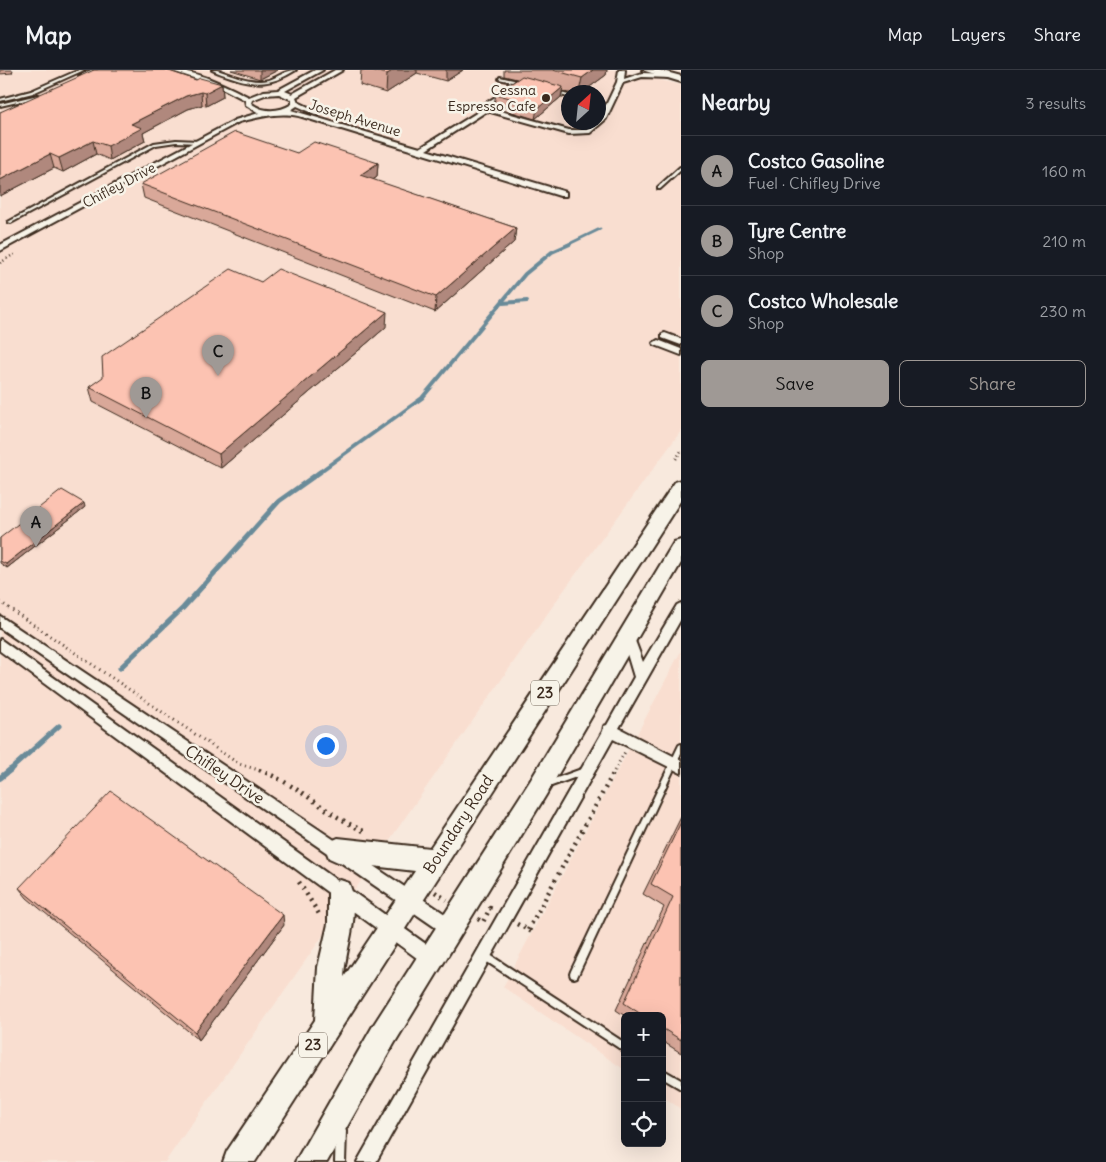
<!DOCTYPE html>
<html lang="en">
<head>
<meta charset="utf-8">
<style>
	:root { --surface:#171b24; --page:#242831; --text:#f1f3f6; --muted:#9ea1a6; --line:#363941; --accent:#9f9995 }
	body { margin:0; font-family:Delius,sans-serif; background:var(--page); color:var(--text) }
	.controls { position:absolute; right:15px; bottom:15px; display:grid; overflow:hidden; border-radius:8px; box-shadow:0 5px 20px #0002 }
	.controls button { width:45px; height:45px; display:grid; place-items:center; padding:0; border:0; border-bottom:1px solid var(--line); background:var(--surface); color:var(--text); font:25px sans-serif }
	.compass { position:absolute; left:561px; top:15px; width:45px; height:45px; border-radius:50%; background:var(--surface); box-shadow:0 5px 20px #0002; rotate:27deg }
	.you { position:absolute; left:325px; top:675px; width:18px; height:18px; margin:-12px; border:4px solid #fff; border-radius:50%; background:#1a73e8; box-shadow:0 0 0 8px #1a73e833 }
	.badge { display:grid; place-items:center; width:32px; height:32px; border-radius:50%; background:var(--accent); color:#111; font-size:16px; font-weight:700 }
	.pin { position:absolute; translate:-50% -41px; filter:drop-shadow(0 1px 2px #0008) }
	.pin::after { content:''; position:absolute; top:26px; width:18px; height:15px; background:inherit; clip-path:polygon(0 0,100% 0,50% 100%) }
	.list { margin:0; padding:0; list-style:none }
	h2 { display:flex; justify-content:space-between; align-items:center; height:65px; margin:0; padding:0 20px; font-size:21px }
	h2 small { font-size:16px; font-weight:400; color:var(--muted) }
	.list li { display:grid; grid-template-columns:32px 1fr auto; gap:15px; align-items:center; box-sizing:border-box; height:70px; padding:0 20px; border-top:1px solid var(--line) }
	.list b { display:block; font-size:19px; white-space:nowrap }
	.list p { margin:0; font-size:16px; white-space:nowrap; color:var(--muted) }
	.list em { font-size:16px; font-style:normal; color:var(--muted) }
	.actions { display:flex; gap:10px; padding:15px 20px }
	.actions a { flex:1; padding:11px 0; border:1px solid var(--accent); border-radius:8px; text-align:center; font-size:18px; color:var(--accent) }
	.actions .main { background:var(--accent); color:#111 }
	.icon { flex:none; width:28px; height:28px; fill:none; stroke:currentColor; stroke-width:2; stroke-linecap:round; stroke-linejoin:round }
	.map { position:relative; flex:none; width:681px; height:1092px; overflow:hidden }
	header { display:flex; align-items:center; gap:30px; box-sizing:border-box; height:70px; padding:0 25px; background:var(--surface); border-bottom:1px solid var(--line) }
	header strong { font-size:24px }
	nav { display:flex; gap:28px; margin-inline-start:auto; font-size:18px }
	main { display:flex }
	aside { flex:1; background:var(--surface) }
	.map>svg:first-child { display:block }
</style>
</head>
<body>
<header>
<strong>Map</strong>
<nav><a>Map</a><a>Layers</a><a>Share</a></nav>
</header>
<main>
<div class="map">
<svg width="681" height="1092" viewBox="0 0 681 1092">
	<rect width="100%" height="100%" fill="#f8e9dd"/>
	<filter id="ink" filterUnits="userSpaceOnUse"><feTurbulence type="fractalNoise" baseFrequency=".02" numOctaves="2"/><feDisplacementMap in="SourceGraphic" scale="10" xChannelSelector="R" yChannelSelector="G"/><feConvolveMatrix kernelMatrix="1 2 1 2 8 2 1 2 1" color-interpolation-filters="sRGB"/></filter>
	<g filter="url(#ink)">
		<g fill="#f9ded0" fill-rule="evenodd">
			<path d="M0,0H616L681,15V361L559,527L165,1092H0ZM568,22H598V52H568Z"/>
			<path d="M681,581V1039L662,1026V946H625V1000L503,917Z"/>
		</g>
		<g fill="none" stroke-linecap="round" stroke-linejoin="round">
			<path stroke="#6a8b99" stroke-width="3" d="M567,175L600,159"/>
			<g stroke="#6a8b99" stroke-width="4">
				<path d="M503,233L527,231"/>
				<path d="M318,403L422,328L525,204L552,182L570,174"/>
			</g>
			<g stroke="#6a8b99" stroke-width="5">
				<path d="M120,598L183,538L279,431L320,402"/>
				<path d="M9,701L59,656"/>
			</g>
			<path stroke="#6a8b99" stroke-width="6" d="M0,708L10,700"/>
			<defs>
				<g id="service">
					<path d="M79,0H84L33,23L0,31V29L31,21Z"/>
					<path d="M91,0H96L82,7L79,6Z"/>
					<path d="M212,0H217C234,5 251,14 269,10C278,7 286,0 296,0C272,15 257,16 231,7C225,5 218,3 212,0Z"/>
					<path d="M500,7L522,12L523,13L521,14L499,9Z"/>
					<path d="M554,21L568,25V27L553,23V21Z"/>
					<path d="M500,24L503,25L489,34L487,40H485L486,33Z"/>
					<path d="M38,25H39V27L0,36V34Z"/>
					<path d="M598,33L611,36L609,37L598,35Z"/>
					<path d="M176,70L198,71L200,72L198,73L176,72L156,75L11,153L8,152L154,73Z"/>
					<path d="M680,97H681V100L660,119H658V117Z"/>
					<path d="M681,674V684L577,907L574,908L571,907L570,904L571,901L679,675Z"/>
					<path d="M587,697L590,698L591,700L590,702L546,718L543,717L542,715L543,713Z"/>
					<path d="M484,881L625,973V982L481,888L480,885L481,882Z"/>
					<path d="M662,999L681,1010V1019L662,1008Z"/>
					<path d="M341,1056L344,1058L346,1061L345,1092H335L336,1061L338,1058Z"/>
				</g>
				<g id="minor">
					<path d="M169,0C196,0 225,15 249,27L264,21L278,20L315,0H323L285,21L292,24L335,0H343L296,27L298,32L319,42V44H315L297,36L291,40L420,78L486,37L569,60H586L595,52H598L617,12L619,0H625L624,9L642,3L671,4L674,6L671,8L642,7L623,13L606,49L590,63L569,64L487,41L426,80L566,122V126H560L299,46C278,42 260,47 239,52L0,181V175L235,50L259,43L246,35L245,30L218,16ZM279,24L292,30V34C279,42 263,43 251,33L252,30L265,25Z"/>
					<path d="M665,263L681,269V275L662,268V264Z"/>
					<path d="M658,270L681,279V285L655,275L653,273Z"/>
					<path d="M681,533V549L619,658L681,690V703L613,669L376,1092H357L603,661L604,656L607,655L634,607L621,564L623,560H631L643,592L677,535Z"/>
					<path d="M0,546L457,852L459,858L457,864L451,866L445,864L0,558Z"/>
					<path d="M0,569L437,882L439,888L437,894L431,896L425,894L0,581Z"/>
				</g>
				<g id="primary">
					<path d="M642,0H659L681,6V12Z"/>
					<path d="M681,410V430L255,1092H223L227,1081L315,950L318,897L328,854V822L331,813L340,810L349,813C362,845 345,876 344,907L415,801L338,792L329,788L326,780L329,772L338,768L430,778L675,412Z"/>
					<path d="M681,470V493L546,725L394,974L327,1092H295L374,954L530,711L674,472Z"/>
				</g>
			</defs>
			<use href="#service" stroke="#3b2a1e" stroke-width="4"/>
			<use href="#minor" stroke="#3b2a1e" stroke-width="4"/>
			<use href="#primary" stroke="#3b2a1e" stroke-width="4"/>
			<g stroke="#3b2a1e" stroke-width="2.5" stroke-dasharray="1 3" stroke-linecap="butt">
				<path d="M0,193L16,183"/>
				<path d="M676,389L681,381"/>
			</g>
			<g stroke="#3b2a1e" stroke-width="3" stroke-dasharray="1 4" stroke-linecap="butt">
				<path d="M0,532L239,694L262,701"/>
				<path d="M614,701L625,682"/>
			</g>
			<g stroke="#3b2a1e" stroke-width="4.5" stroke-dasharray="2 5" stroke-linecap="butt">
				<path d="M259,700C298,714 328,746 366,762"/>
				<path d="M299,812L319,844"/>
				<path d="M435,822L447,830"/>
				<path d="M478,849L483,852L490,838L495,840"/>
				<path d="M517,854L532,862"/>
				<path d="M528,860L615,700"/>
			</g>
			<use href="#service" fill="#f7f3e8" fill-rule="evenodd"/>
			<use href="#minor" fill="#f7f3e8" fill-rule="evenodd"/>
			<use href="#primary" fill="#f7f3e8" fill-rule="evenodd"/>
		</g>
		<g fill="#d9a899" stroke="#3b2a1e">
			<path d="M0,0H13L12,3L0,4Z"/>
			<path d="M231,0H278L260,9Z"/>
			<path d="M361,0H463L446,11L417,3L386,23L360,15Z"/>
			<path d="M504,0H607L606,5L583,22L568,23L562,21L561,27L535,49L509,41L510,38L494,34L496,24L517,9L504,6Z"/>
			<path d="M196,10L222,14L223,27L206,36L202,35L188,39L143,63L145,71L110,90L96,84L63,102L54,98L0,126V42Z"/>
			<path d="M297,83L378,93L377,107L373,110L516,158L514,172L435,242L144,128L141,114Z"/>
			<path d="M261,212L386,257L221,398L93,332L89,317Z"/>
			<path d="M85,437L7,498L0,493V468Z"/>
			<path d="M681,747V983L662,971V946H625L616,940L664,837L643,824Z"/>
			<path d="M19,818L284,855L199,970L27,828Z"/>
		</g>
		<g fill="#b0887d" stroke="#3b2a1e">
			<path d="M260,0H278L260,9Z"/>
			<path d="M394,0H417V3L386,23L387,4Z"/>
			<path d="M446,0H463L446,11Z"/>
			<path d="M593,0H607L606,5L583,22H579L582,8Z"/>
			<path d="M222,14L223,27L206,36L205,23Z"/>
			<path d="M563,17L561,27L535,49L537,39Z"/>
			<path d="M201,22L202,35L188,39L143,63L145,71L110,90L108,76L131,54L186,26Z"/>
			<path d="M93,71L96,84L63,102L59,88Z"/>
			<path d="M50,84L54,98L0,126V110Z"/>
			<path d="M378,93L377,107L359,119L360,105Z"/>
			<path d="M516,158L514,172L435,242L436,227Z"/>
			<path d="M387,242L386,257L221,398L219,384Z"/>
			<path d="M84,433L85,437L7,498L6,494Z"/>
			<path d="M283,845L284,855L199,970L195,962Z"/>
		</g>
		<g fill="#fcc3b2" stroke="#3b2a1e">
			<path d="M94,0H166L196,10L200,8L222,14L205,23L201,22L186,26L131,54L142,58L108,76L93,71L59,88L50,84L0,110V42Z"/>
			<path d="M371,0H394L387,4Z"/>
			<path d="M553,0H593L582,8Z"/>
			<path d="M522,6L563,17L537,39L510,31L513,29L496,24Z"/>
			<path d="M235,62L297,83L314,72L378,93L360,105L516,158L436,227L141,114Z"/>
			<path d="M231,199L261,212L278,199L387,242L219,384L89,317L103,307L102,287Z"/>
			<path d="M62,420L84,433L6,494L0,491V468Z"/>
			<path d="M111,721L283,845L195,962L19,818Z"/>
			<path d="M681,752V970L662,958V946H644L624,933L673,827L651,814Z"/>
		</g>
	</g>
	<circle fill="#3b2a1e" stroke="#f7f3e8" stroke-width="2" cx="546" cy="28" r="5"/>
	<g text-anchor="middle" stroke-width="5" stroke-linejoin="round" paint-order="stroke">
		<g font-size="14" fill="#3b2a1e" stroke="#f7f3e8" text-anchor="end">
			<text x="536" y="25">Cessna<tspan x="536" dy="16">Espresso Cafe</tspan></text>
		</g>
		<g font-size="14" fill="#3b2a1e" stroke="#f7f3e8">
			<text transform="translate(355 48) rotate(17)" y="5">Joseph Avenue</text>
			<text transform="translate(119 115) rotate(-28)" y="5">Chifley Drive</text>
		</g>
		<g fill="#f7f3e8" stroke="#73665b" stroke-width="1">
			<rect x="531" y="610.5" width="28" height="25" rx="4"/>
			<rect x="299" y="962.5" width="28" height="25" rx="4"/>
		</g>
		<g font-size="15" font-weight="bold" fill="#3b2a1e">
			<text x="545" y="628">23</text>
			<text x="313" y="980">23</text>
		</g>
		<g font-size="16" fill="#3b2a1e" stroke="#f7f3e8">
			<text transform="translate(225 704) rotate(34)" y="6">Chifley Drive</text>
			<text transform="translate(458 754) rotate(-57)" y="6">Boundary Road</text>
		</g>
	</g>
</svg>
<div class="controls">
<button>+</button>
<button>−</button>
<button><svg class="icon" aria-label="locate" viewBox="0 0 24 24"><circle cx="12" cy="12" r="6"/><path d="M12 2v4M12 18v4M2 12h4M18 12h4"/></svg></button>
</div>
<svg class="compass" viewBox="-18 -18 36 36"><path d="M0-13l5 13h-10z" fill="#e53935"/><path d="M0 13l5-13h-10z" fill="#9ea1a6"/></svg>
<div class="you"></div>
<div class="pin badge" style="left:36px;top:477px">A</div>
<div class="pin badge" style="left:146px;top:348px">B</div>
<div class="pin badge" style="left:218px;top:306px">C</div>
</div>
<aside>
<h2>Nearby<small>3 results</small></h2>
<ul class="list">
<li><span class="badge">A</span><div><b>Costco Gasoline</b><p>Fuel · Chifley Drive</p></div><em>160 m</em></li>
<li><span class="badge">B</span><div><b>Tyre Centre</b><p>Shop</p></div><em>210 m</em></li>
<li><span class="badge">C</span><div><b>Costco Wholesale</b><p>Shop</p></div><em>230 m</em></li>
</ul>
<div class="actions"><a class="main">Save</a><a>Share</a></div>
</aside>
</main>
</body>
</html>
